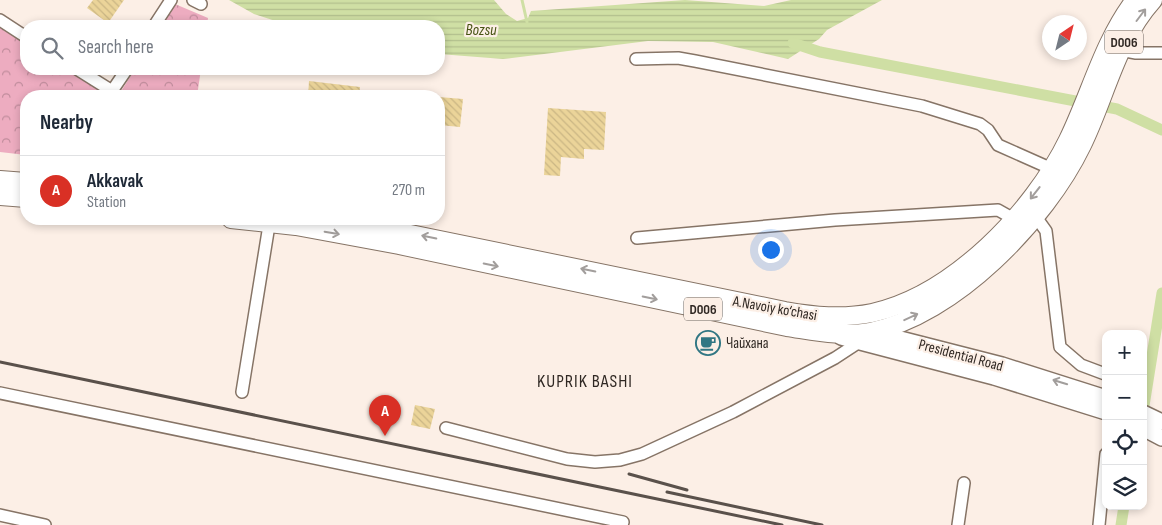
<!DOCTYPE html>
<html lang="en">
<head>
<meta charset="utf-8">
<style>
	:root { --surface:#fff; --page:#f6f6f7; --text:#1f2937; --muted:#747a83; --line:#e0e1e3; --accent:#d93025 }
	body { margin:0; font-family:"Sofia Sans Condensed",sans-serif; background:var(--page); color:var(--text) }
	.controls { position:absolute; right:15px; bottom:15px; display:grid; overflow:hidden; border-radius:10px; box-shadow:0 2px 8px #0003 }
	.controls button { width:45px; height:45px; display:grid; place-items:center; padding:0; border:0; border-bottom:1px solid var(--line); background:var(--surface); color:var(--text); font:25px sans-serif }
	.compass { position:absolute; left:1042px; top:15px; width:45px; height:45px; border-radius:50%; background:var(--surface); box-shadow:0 2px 8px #0003; rotate:35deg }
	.you { position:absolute; left:770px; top:249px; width:18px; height:18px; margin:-12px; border:4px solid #fff; border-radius:50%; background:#1a73e8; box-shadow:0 0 0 8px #1a73e833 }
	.badge { display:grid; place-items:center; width:32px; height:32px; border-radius:50%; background:var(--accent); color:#fff; font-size:16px; font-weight:700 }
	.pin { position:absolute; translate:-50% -41px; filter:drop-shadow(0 1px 2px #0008) }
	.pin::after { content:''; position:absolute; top:26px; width:18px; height:15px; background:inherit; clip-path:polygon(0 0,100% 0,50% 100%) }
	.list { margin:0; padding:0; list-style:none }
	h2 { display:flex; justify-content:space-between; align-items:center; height:65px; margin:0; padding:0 20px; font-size:21px }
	h2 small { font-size:16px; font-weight:400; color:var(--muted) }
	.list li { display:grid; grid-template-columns:32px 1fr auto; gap:15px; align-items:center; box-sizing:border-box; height:70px; padding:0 20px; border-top:1px solid var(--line) }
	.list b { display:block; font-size:19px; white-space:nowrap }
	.list p { margin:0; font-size:16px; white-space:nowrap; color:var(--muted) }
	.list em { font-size:16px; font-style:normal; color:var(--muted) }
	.icon { flex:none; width:28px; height:28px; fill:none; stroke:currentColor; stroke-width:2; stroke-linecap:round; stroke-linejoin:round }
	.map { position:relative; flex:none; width:1162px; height:525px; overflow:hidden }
	.search { position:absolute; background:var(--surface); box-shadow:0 2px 8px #0003; left:20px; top:20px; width:425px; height:55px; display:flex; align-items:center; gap:12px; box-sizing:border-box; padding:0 18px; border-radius:20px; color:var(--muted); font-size:19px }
	.panel { position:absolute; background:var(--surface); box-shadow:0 2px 8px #0003; left:20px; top:90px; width:425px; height:135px; border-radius:20px }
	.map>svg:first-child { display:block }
</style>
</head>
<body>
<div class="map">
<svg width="1162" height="525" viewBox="0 0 1162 525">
	<defs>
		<pattern id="forest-crowns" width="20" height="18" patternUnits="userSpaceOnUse" patternTransform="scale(1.25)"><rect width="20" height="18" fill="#edacc0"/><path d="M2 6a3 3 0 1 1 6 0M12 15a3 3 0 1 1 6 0" fill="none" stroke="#c08c9c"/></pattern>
		<pattern id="water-rules" width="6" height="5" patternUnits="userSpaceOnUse" patternTransform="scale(1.25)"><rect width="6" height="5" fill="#cfdfa4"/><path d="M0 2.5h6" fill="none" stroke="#b2bf8d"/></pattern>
		<pattern id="building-back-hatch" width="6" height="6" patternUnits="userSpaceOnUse" patternTransform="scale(1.25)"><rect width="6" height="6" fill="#ebd499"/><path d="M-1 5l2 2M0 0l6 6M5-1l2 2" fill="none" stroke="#cab684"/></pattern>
	</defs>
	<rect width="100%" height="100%" fill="#fcefe6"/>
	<g fill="url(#forest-crowns)">
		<path d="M175,4L208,18L207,26H162Z"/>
		<path d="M0,26L26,43V69H65L108,96H26V155L0,152Z"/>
		<path d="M135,69H201L197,96H118Z"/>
	</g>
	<path fill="url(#water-rules)" d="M229,0H494L506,14L517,21L528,18L531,11L685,0L764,6L791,0H882L827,30L819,39L788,59L713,42L648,41L503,59L439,54V26H291L254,14Z"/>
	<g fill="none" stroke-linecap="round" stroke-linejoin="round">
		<path stroke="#cfdfa4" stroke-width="3" d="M522,0L527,22"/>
		<g stroke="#cfdfa4" stroke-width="11">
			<path d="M793,43L820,52L1117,109L1162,130"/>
			<path d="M1143,412L1162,293"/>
			<path d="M1121,525L1124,506"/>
		</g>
	</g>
	<g fill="url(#building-back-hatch)">
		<path d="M93,0H124L108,23L87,8Z"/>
		<path d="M309,81L360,87L359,96H308Z"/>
		<path d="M439,97L463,99L460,127L439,125Z"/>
		<path d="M548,108L606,112L604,150L584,149V159L561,157L560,176L544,175Z"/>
		<path d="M415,405L435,409L430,429L411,425Z"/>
	</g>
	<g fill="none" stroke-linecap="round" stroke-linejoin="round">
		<defs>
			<g id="street">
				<path d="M193,0L201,4"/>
				<path d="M0,20L26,37"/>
				<path d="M154,26L171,0"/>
				<path d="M1120,50L1136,53H1162"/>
				<path d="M636,59L678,58L695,61L922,106L980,124L988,130L998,145L1052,169"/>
				<path d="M77,69L112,91L127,69"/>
				<path d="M1036,217L1046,231L1060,347L1081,365L1105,374"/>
				<path d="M637,238L835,220L998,210L1014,219"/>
				<path d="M242,392L270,219"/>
				<path d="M0,393L623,522L622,525"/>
				<path d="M446,428L567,459L595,462L620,460L642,454L733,412L835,358L864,339"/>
				<path d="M0,515L45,525"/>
				<path d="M958,525L964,483"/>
				<path d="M1099,525L1106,454"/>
			</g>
			<g id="secondary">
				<path d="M869,331L1002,365L1106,398"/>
				<path d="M841,337L994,377L1106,412"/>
				<path d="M1143,413L1162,422"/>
				<path d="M1143,428L1162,438"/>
			</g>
			<g id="primary">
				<path d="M0,180L26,182"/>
				<path d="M0,196L26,198"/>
				<path d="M231,219L296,226L399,245L787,327C815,331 842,337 870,332C954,316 1046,220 1082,145C1106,96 1116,41 1153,0"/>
				<path d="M337,219L785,311C814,316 842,319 872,313C953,295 1033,212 1068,140C1091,93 1103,42 1135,0"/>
			</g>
		</defs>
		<use href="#street" stroke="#867466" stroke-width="14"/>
		<use href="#secondary" stroke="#867466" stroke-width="18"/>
		<use href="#primary" stroke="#867466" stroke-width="20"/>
		<use href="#street" stroke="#fff" stroke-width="11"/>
		<use href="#secondary" stroke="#fff" stroke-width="15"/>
		<use href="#primary" stroke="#fff" stroke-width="18"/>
		<g stroke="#5a514b" stroke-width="3">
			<path d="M0,362L782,525"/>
			<path d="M629,474L687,490"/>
			<path d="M667,492L822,525"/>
		</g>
	</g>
	<defs><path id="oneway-shaft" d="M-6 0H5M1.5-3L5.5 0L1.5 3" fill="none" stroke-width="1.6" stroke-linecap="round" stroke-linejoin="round" transform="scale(1.25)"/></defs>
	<g stroke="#a29e9c">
		<use href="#oneway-shaft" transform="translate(1141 15) rotate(-53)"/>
		<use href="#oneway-shaft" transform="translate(1035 193) rotate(128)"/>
		<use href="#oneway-shaft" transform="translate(332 233) rotate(10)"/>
		<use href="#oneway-shaft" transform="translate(429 237) rotate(-168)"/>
		<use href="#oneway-shaft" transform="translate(491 265) rotate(12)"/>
		<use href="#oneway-shaft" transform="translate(588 270) rotate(-168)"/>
		<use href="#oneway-shaft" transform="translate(650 298) rotate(12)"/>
		<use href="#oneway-shaft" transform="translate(911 317) rotate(-25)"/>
		<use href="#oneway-shaft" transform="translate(1060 382) rotate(-163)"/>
	</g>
	<defs>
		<symbol id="cafe-ring" viewBox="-11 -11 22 22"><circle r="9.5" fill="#fcefe6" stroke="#307683" stroke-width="1.5"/><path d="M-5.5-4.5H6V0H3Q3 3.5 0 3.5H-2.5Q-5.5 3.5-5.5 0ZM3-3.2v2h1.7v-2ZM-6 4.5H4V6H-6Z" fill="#307683"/></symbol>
	</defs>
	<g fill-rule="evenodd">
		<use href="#cafe-ring" x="694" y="329" width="28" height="28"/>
	</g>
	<g text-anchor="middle" stroke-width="4.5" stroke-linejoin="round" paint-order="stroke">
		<g fill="#fcefe6" stroke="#6d645e" stroke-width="1">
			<rect x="1105" y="30.5" width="38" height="23" rx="4"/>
			<rect x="684" y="297.5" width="38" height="23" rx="4"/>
		</g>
		<g font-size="14" font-weight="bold" fill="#302823">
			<text x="1124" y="47">D006</text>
			<text x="703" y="314">D006</text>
		</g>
		<g font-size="15" fill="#302823" stroke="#fcefe6">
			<text transform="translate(775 308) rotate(10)" y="5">A.Navoiy ko‘chasi</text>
			<text transform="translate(961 355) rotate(15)" y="5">Presidential Road</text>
		</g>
		<g font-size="15" fill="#302823" stroke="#fcefe6" text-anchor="start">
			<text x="726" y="348">Чайхана</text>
		</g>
		<g font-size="16" font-style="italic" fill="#475313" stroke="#fcefe6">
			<text x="481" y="35">Bozsu</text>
		</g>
		<g font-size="18" letter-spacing="1" fill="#302823" stroke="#fcefe6">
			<text x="585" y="387">KUPRIK BASHI</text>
		</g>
	</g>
</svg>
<div class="controls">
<button>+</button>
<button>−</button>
<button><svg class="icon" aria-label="locate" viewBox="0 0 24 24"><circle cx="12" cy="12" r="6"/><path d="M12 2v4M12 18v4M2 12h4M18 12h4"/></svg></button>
<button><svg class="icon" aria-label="layers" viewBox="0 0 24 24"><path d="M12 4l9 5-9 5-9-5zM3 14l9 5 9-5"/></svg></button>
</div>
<svg class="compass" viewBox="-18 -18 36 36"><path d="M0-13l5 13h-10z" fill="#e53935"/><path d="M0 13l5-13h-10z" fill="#747a83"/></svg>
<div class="you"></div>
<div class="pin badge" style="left:385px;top:436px">A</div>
<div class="search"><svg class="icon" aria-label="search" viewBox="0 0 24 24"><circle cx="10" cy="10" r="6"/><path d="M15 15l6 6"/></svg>Search here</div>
<section class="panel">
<h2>Nearby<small></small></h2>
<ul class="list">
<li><span class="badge">A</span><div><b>Akkavak</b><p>Station</p></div><em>270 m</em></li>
</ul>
</section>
</div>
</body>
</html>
